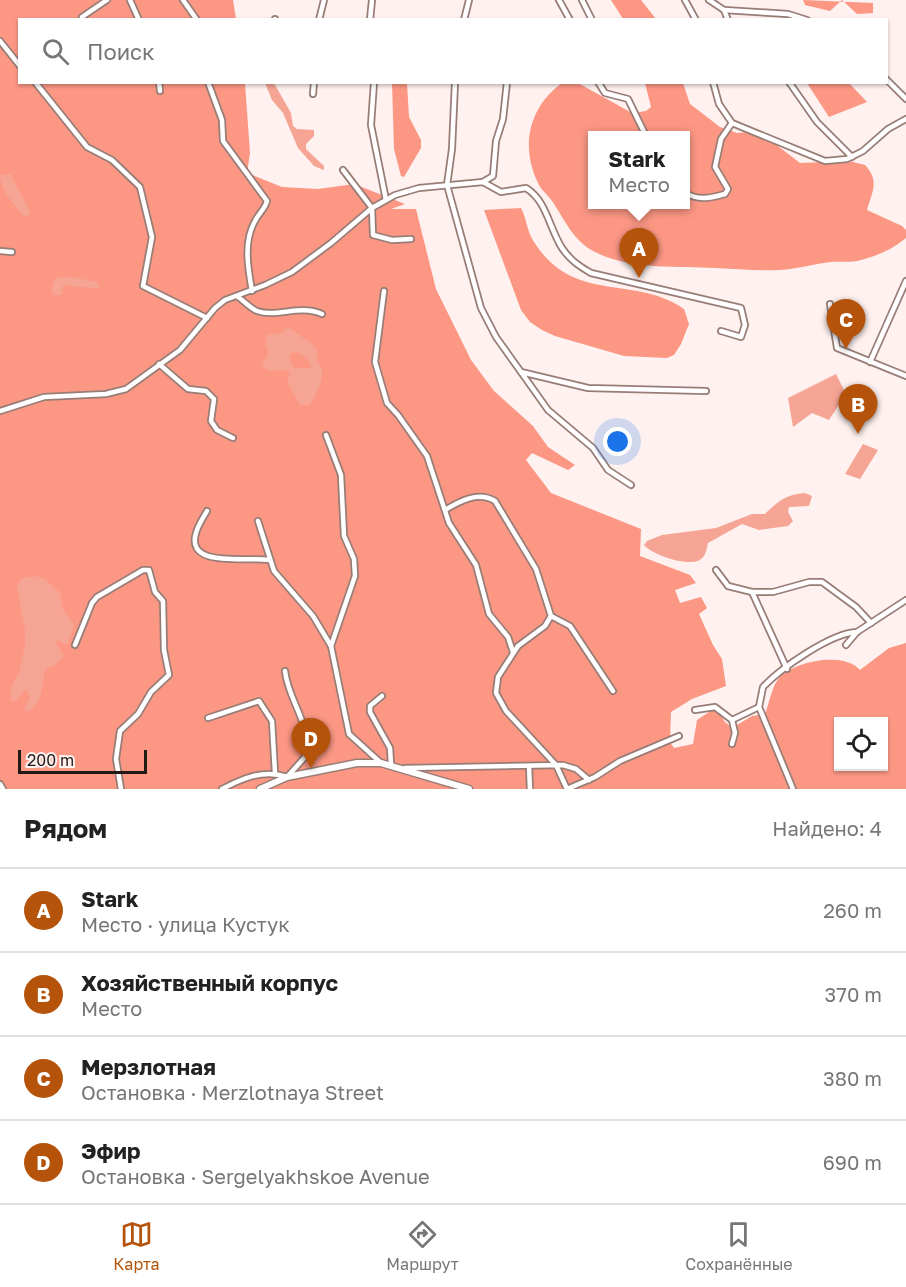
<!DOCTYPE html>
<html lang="ru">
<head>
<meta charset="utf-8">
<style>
	:root { --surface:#fff; --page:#f6f6f6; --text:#222; --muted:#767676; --line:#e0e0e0; --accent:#b45309 }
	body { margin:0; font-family:"Golos Text",sans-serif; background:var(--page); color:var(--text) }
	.controls { position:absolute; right:18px; bottom:18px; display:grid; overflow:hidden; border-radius:0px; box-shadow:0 2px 4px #0004 }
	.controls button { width:54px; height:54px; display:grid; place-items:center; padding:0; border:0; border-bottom:2px solid var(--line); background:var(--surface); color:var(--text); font:30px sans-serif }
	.scale { position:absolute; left:18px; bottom:15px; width:129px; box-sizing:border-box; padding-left:6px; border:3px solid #221816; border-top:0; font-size:16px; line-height:21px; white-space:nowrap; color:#221816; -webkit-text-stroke:4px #fef1ef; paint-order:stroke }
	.you { position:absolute; left:618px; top:442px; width:21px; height:21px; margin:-15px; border:4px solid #fff; border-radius:50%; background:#1a73e8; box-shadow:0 0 0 9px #1a73e833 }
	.badge { display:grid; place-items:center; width:39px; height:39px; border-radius:50%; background:var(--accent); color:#fff; font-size:20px; font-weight:700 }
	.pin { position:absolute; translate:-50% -50px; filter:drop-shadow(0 2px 3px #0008) }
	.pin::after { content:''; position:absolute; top:32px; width:21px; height:18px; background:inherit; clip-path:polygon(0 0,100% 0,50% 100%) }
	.popup { position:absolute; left:588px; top:131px; width:102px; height:78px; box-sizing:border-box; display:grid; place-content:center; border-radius:0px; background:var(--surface); filter:drop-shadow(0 2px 4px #0005); font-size:20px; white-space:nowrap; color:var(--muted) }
	.popup b { font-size:22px; color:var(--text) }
	.popup::after { content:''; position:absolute; left:50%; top:100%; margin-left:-12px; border:12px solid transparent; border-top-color:var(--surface) }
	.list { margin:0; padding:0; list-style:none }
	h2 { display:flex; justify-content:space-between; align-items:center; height:78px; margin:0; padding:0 24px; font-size:26px }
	h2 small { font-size:20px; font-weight:400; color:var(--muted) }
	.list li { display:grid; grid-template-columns:39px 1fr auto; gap:18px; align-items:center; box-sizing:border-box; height:84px; padding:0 24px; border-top:2px solid var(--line) }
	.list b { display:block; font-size:22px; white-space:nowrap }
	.list p { margin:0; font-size:20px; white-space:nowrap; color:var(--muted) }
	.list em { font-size:20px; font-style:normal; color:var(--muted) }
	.icon { flex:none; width:33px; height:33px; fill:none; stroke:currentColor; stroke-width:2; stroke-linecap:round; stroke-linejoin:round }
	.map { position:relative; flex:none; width:906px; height:789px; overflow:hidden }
	.search { position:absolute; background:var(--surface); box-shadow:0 2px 4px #0004; left:18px; right:18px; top:18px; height:66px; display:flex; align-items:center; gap:15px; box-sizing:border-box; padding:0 21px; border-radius:0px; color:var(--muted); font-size:22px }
	.sheet { height:414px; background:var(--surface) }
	nav { display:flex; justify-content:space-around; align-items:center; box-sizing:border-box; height:84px; border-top:2px solid var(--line); background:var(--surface); font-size:16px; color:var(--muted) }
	nav a { display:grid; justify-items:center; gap:3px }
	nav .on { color:var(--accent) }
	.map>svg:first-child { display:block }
</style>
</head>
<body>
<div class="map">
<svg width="906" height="789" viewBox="0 0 906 789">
	<rect width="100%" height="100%" fill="#fef1ef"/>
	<g fill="#fc9784" fill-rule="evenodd">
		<path d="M0,0H233L236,19L20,20V82L245,83L250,153L247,173L282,187L318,189L354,184L405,204L391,209H416L436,289L471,360L494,391L533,426L548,447L575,465L568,470L532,453L526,460L551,493L641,529L640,556L690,575L696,583L675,590L680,603L701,597L707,608L699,614L713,645L722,659L726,686L692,699L671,712L670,742L674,748L693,744L697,720L712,710H719L724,721L732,728L752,716L765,714C769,704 772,686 779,678C794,661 844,651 860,670L889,648L906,643V789H0ZM838,722H884V766H838Z"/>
		<path d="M611,0H641L656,19H623Z"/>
		<path d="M803,0L873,3V13L857,14L842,0L830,11L805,5Z"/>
		<path d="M392,83H407L409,117L421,140V148L404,177L401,176L394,149Z"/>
		<path d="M562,83H578L632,113L646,111L651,107L645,83H683L690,104L720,127L737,133L749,132L770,140L800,163L849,161L865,165C880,181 872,192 867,210L902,226L906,230V238C893,249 877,256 861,260C851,263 840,261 830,262C813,264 797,269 780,270C759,271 738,269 716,268C679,266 630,270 595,252C573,241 565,220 552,201C548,195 541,190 538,183C520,146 529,107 562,83ZM592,136H686V204H592Z"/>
		<path d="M807,83H849L867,102L829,117Z"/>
		<path d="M521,208C527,219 527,232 534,242C574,305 634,274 684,309L689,324L681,344L674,355L667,358L624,356L555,336L542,330L530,322L521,310L484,210Z"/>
	</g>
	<g fill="#f6a595" fill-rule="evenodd">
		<path d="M265,83H274L291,113L293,126L297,129L314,130V136L306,144V149L324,166V170L314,166L298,148L283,113L272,100Z"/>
		<path d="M10,174L31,213L25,217C14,204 1,192 0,175Z"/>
		<path d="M71,277L98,282L99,289L63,285L62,295H53L52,288L55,278Z"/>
		<path d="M289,328L311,343L318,352L317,360C329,373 317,392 310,405H300L287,382L290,374L285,370L268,371L262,363L268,355V348L265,345L267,335L282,333L283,330ZM293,352L299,353L310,362L311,368H293L289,356Z"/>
		<path d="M836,374L846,394L829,420L812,413L793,427L788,398Z"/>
		<path d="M863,444L878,450L860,479L845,474Z"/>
		<path d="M805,493L812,496L809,506L789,507L788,512L793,521L788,526L759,530L742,524L708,543C707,547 706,554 703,557C694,570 652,555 644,545L647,541L662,535L716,528L752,514H765C779,500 786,495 805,493Z"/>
		<path d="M35,576L45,579L60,593L63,609L74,625L68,643L64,645L58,640L55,642L64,656L54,666L45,669C42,686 43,704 27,712L24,710L30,697L26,689L16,701H11V687L19,673L25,645V629L17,589L20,579Z"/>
	</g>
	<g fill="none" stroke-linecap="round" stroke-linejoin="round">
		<defs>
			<g id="minor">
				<path d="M130,0L139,20"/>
				<path d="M183,0L197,20"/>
				<path d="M559,0L570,20"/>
				<path d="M582,0L592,20"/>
				<path d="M685,0L696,20"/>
				<path d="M709,0L724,10L728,20"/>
				<path d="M724,10L788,14L807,20"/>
				<path d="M82,17L107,0"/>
				<path d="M275,19V20"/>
				<path d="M319,20L324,0"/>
				<path d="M370,20L372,0"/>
				<path d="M464,20L469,0"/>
				<path d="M0,41L20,66"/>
				<path d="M886,79L906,99"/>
				<path d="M35,82L87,147L112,160L140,187L152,237L143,286L207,318"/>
				<path d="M159,82L160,91"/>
				<path d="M208,82L222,120L223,141L267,201C265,209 259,213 255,221C243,242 248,268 252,291"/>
				<path d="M374,82L371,125L386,200"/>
				<path d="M455,82L452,149L447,185L481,308L496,337L521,372L588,388L706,391"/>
				<path d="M598,82L605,93L628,99L646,136"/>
				<path d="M713,82L719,104L732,123L825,161L847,159L863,151L888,129L906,119"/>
				<path d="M789,82L817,122L852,157"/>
				<path d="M313,94L314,82"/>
				<path d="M343,170L372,208L373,235L392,240L411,239"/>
				<path d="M483,182L493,176L496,141L503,119L507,82"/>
				<path d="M686,193C698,201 711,198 725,194L728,189L715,167L721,139L732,123"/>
				<path d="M0,251L12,252"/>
				<path d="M384,291L375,362L387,403L398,415L427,456L449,523L476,565L489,614L508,637L513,652"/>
				<path d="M238,297C244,301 250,308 257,311C277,318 299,304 322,314"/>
				<path d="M830,304L837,348L906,376"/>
				<path d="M870,362L906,281"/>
				<path d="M159,364L188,389L206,391L214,399L211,421L217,430L233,438"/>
				<path d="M521,372L548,410L593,448L608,470L631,485"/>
				<path d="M0,411L44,397L106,394L126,389L180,350L215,308L225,300L265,285L292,272L331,243L372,208L395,195L419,188L483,182L501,192L526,188C547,201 549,228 562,248C570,260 579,266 591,273L741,308L745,325L741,337L721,331"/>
				<path d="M326,435L341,475L344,536L354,559L355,576L331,646"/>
				<path d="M445,510C460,501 478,491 495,501L536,569L551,616L545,626L518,646L498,677L496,693L506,711L556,765L567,789"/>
				<path d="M207,511C203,518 198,525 196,533C185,569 249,556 269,560"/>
				<path d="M258,521L274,571L313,616L331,646L349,734L381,763"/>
				<path d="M716,570L728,586L752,592H773L809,582H822L856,607L871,623"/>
				<path d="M752,592L787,669"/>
				<path d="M551,616L570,626L613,691"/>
				<path d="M75,645L92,603L97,597L143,570H149L155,592L163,601L164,650L169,675L151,692L138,714L120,731L116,759L121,789"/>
				<path d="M846,645L857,632L906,600"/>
				<path d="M382,696L370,706V712L390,748L391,764"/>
				<path d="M695,710L715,707L732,720L759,707"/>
				<path d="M208,718L259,701L272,721L275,773"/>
				<path d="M732,720L735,733L732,744"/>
				<path d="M529,766L530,789"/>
				<path d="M405,768L563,765L576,769L589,780"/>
				<path d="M0,784L3,789"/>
				<path d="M222,789C243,778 264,769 287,777L305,757C313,725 288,701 285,671"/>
				<path d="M567,789L595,777L620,761L679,736"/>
				<path d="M793,789L759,707L763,687C781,668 831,633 857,632"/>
			</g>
			<path id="secondary" d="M260,789L287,777L357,763H381L469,789"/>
		</defs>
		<use href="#minor" stroke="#987d77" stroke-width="8"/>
		<use href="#secondary" stroke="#987d77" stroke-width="9"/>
		<use href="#minor" stroke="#fff" stroke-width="4.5"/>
		<use href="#secondary" stroke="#fff" stroke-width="6"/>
	</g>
</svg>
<div class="controls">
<button><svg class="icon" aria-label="locate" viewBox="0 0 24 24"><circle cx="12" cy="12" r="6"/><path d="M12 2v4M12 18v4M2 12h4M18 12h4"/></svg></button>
</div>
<div class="scale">200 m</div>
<div class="you"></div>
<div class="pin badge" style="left:639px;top:278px">A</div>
<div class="popup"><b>Stark</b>Место</div>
<div class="pin badge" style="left:858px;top:434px">B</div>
<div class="pin badge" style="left:846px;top:349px">C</div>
<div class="pin badge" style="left:311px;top:768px">D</div>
<div class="search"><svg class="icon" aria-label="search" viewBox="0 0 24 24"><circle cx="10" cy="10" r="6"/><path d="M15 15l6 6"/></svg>Поиск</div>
</div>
<section class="sheet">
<h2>Рядом<small>Найдено: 4</small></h2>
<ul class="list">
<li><span class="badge">A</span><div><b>Stark</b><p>Место · улица Кустук</p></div><em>260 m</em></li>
<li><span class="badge">B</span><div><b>Хозяйственный корпус</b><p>Место</p></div><em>370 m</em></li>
<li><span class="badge">C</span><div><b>Мерзлотная</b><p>Остановка · Merzlotnaya Street</p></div><em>380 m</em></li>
<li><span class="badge">D</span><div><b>Эфир</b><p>Остановка · Sergelyakhskoe Avenue</p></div><em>690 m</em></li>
</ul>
</section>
<nav>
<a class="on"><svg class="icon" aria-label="map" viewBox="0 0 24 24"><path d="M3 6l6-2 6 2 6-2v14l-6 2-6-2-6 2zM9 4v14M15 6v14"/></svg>Карта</a>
<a><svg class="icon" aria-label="directions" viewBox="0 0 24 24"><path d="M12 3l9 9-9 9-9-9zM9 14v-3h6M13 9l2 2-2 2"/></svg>Маршрут</a>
<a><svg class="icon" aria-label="saved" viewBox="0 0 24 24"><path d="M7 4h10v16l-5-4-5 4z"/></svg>Сохранённые</a>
</nav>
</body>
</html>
